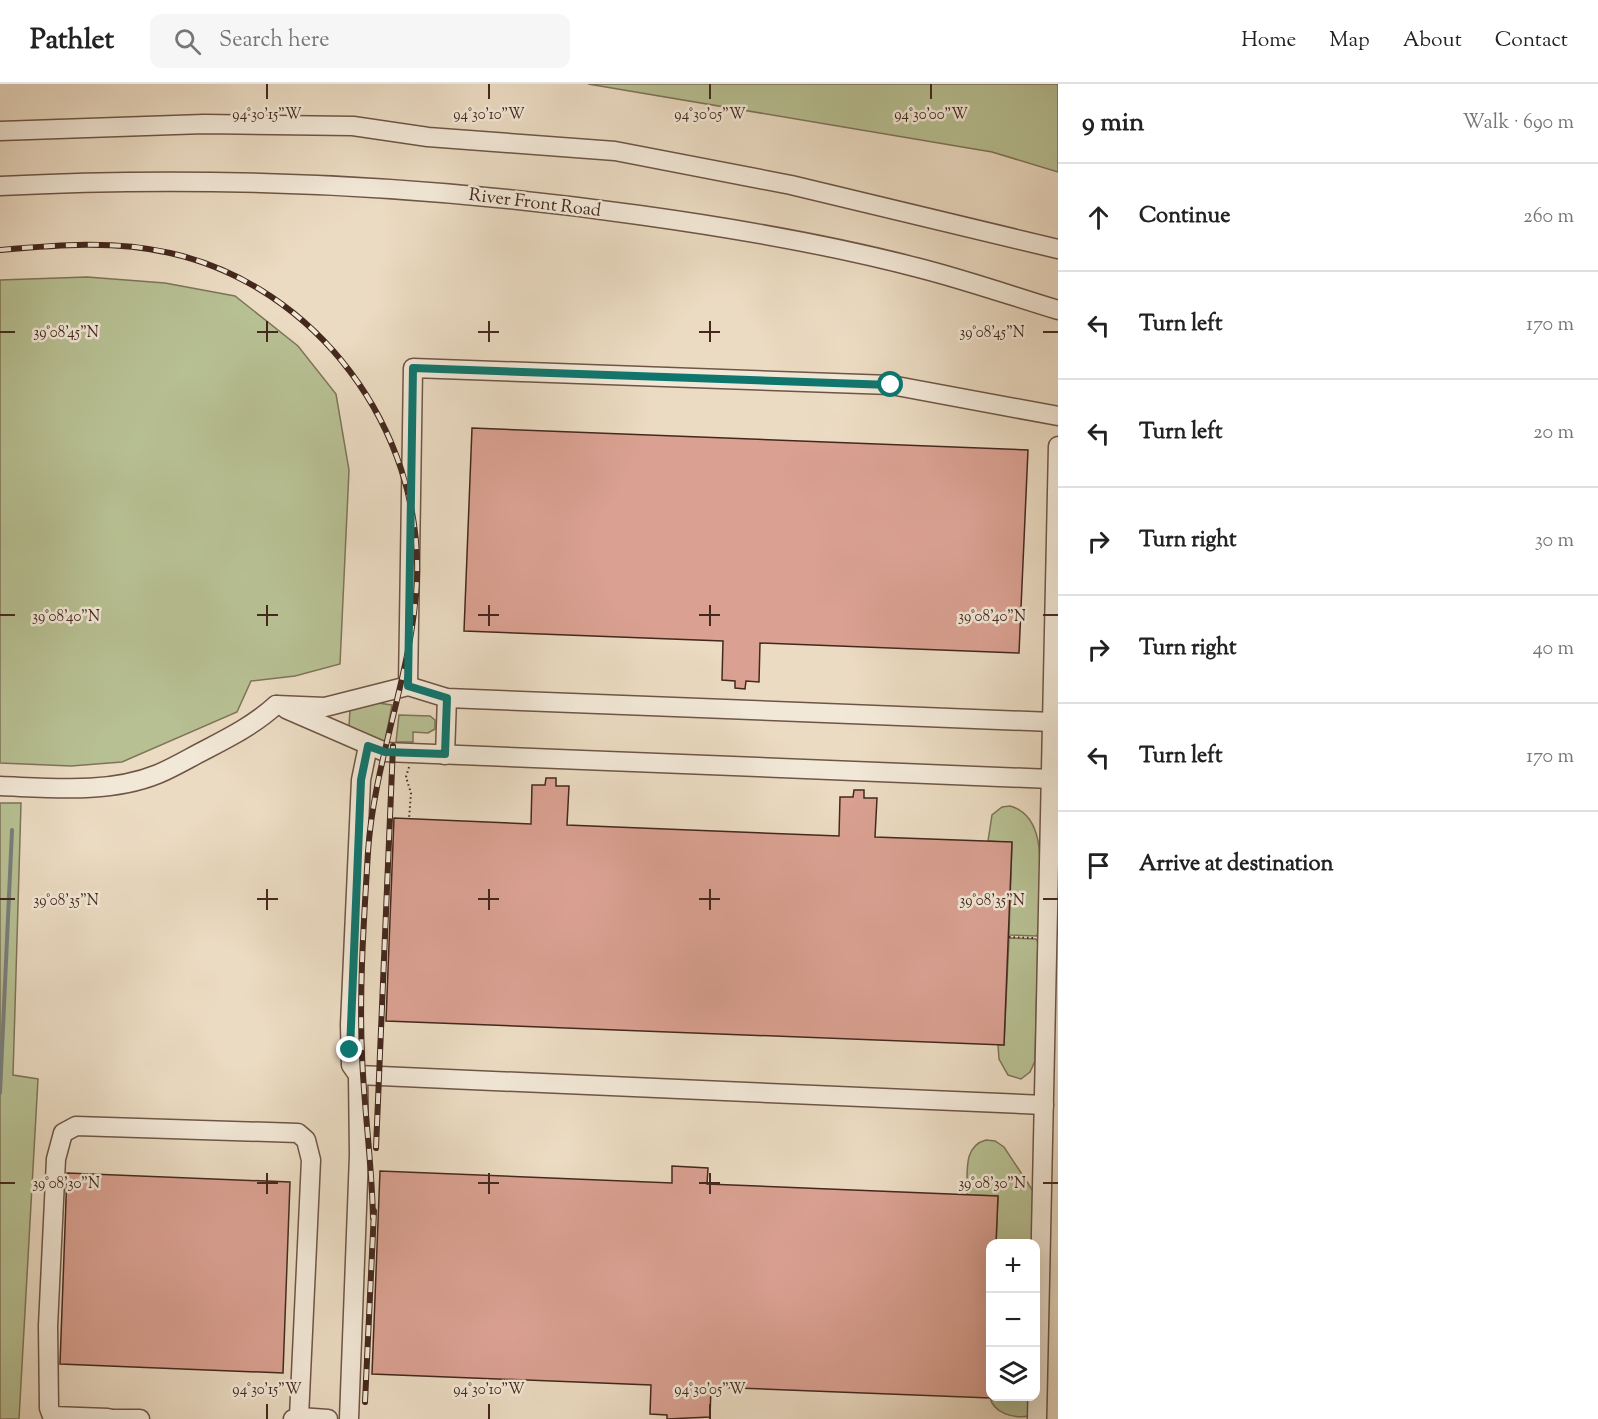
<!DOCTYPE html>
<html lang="en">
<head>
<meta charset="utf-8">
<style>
	:root { --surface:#fff; --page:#f6f6f6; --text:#222; --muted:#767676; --line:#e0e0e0 }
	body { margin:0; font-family:"Sorts Mill Goudy",serif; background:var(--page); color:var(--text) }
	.controls { position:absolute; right:18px; bottom:18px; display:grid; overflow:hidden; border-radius:12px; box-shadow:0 6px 24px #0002 }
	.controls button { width:54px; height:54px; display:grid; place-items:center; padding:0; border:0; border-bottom:2px solid var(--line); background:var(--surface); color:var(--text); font:30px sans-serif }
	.stop { position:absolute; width:18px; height:18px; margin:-14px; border:4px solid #0f766e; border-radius:50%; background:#fff }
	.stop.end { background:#0f766e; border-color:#fff; box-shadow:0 2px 6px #0008 }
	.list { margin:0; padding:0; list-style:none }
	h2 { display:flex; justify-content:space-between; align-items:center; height:78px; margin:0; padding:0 24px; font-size:26px }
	h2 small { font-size:20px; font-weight:400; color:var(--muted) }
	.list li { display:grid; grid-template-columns:39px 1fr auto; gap:18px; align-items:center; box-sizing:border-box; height:108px; padding:0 24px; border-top:2px solid var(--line) }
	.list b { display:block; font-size:22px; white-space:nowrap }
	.list em { font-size:20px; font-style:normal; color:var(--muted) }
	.icon { flex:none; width:33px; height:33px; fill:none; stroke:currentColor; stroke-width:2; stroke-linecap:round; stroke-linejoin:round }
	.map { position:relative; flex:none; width:1058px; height:1335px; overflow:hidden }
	header { display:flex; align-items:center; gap:36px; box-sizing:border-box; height:84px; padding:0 30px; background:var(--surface); border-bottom:2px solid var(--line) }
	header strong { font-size:28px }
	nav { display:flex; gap:33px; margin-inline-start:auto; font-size:21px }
	.search { width:420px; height:54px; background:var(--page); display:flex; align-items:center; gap:15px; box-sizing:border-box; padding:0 21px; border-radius:12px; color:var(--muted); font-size:22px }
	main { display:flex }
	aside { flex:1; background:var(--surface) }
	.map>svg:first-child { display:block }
</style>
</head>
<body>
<header>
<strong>Pathlet</strong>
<div class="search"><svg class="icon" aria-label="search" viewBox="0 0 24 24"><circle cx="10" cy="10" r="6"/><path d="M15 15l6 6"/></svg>Search here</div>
<nav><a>Home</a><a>Map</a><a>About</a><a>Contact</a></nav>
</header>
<main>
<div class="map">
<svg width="1058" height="1335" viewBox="0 0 1058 1335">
	<rect width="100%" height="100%" fill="#ebdbc2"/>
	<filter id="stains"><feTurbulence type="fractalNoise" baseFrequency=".00333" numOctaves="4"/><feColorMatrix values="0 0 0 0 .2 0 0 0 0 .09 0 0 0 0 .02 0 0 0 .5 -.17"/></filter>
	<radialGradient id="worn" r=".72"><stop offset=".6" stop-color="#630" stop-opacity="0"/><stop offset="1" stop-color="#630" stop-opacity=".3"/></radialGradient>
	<g fill="#b7c093" stroke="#7e7458" stroke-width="1.5">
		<path d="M588,0H1058V88L992,68Z"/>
		<path d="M87,193L165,199L235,212L298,262L336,310L349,386L340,580L295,592L251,597L237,628L122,678L71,682L0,679V196Z"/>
		<path d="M378,619L392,621L385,657L376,656L349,642L350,626Z"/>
		<path d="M399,631L430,632L435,636V645L428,649L413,648V658H396Z"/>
		<path d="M0,719H21L13,991L38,995L19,1335H0Z"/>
		<path d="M1010,722C1047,732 1040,786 1039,814C1039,827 1040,841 1037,852L1009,851L1012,759L988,757L992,731L1002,723Z"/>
		<path d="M1009,854L1036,855L1038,858L1035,977L1030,988L1021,995L1008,991L999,975L998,961H1004Z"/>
		<path d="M986,1056L995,1057L1004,1063L1033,1107L1036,1160L996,1159L998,1112L967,1111C968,1091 962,1062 986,1056Z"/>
		<path d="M990,1298V1312L1032,1313L1028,1332C1014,1335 993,1329 990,1313C989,1308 990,1302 990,1298Z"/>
	</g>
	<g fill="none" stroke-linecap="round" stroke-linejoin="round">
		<path stroke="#797f7d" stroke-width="4" d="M0,1009L12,746"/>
	</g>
	<g fill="#daa192" stroke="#44281d" stroke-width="1.5">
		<path d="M472,344L1028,366L1019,569L760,559L759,598L746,597L745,605L735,604V597L722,596L723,557L464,547Z"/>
		<path d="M546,694H556V702H569L567,741L839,752L840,713H853L854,706H864V714H877L875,753L1012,758L1004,961L386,937L394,734L531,740L532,701H545Z"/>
		<path d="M672,1082L708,1084L707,1100L998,1112L996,1160H990V1314L711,1303L710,1333L667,1335V1331L650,1330L651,1301L372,1290L380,1087L672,1099Z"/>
		<path d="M67,1089L290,1098L283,1289L60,1280Z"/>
	</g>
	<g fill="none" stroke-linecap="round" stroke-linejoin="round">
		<defs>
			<g id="minor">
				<path d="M0,47L204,40L353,42L428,53L615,67L791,101L1058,165"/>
				<path d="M0,102C214,91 427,101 639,131C733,144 827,160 919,184C966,196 1012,212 1058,226"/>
				<path d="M408,602L447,614L1052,638"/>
				<path d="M276,621L325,623L408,602L413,284L891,301L1058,332"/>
				<path d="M286,625L385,668L1051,695"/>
				<path d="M368,662L361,696L350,941L351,981L358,991L1044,1021"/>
				<path d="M445,671L447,614"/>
				<path d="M0,702C52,704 109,710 158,690C175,683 191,673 207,665C232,652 255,640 276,621"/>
				<path d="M108,1334L52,1332L49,1324L48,1242L56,1075L63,1049L76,1042L298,1049L306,1056L311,1076L299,1333"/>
				<path d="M108,1335H140"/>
				<path d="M293,1335L299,1333L328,1335"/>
				<path d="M349,1335L359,1071L358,991"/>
				<path d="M1037,1335L1058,362"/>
			</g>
		</defs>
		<use href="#minor" stroke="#6e5546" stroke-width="21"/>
		<g stroke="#44281d" stroke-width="2" stroke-dasharray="1.5 3" stroke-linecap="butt">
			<path d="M409,683L406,693L411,709L409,735"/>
			<path d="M1009,853L1033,854"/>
		</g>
		<use href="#minor" stroke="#f2e8d7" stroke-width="18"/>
		<defs>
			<g id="rail">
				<path d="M0,166C57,161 113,156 170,169C317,202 422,345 417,495C413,587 374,676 368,768C364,835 359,904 362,971C364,1025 372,1080 373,1134"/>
				<path d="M376,1064L393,662"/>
				<path d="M365,1318L374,1127"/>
			</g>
		</defs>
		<use href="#rail" stroke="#44281d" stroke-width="6"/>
		<use href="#rail" stroke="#f2e8d7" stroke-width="4" stroke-dasharray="11" stroke-linecap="butt"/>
	</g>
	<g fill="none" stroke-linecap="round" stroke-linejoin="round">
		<path stroke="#0f766e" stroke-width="8" d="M350,966L361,696L368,662L385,668L445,670L447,614L408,602L413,284L891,301"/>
	</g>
	<path fill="none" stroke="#44281d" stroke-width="2" d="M267,0V15M489,0V15M710,0V15M931,0V15M267,237V258M489,237V258M710,237V258M0,248H15M257,248H278M478,248H499M699,248H720M1043,248H1058M267,521V542M489,521V542M710,521V542M0,531H15M257,531H278M478,531H499M699,531H720M1043,531H1058M267,805V826M489,805V826M710,805V826M0,815H15M257,815H278M478,815H499M699,815H720M1043,815H1058M267,1089V1110M489,1089V1110M710,1089V1110M0,1099H15M257,1099H278M478,1099H499M699,1099H720M1043,1099H1058M267,1320V1335M489,1320V1335M710,1320V1335"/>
	<g text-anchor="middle" stroke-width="5" stroke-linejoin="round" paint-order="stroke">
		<g font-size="18" fill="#44281d" stroke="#f2e8d7">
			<text transform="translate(535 118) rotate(7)" y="6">River Front Road</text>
		</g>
	</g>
	<g font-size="15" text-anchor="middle" fill="#44281d" stroke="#f2e8d7" stroke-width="5" stroke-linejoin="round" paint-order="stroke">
		<text x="267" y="35">94°30'15"W</text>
		<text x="489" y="35">94°30'10"W</text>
		<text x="710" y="35">94°30'05"W</text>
		<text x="931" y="35">94°30'00"W</text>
		<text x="66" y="253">39°08'45"N</text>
		<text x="992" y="253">39°08'45"N</text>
		<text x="66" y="537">39°08'40"N</text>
		<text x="992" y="537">39°08'40"N</text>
		<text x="66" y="821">39°08'35"N</text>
		<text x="992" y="821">39°08'35"N</text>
		<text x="66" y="1104">39°08'30"N</text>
		<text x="992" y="1104">39°08'30"N</text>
		<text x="267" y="1310">94°30'15"W</text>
		<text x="489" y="1310">94°30'10"W</text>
		<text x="710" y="1310">94°30'05"W</text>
	</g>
	<rect width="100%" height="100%" filter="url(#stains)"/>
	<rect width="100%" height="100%" fill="url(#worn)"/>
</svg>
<div class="controls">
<button>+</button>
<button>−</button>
<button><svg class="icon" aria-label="layers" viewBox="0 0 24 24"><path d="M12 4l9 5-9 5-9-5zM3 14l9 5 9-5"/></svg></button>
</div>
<div class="stop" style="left:891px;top:301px"></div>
<div class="stop end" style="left:350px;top:966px"></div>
</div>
<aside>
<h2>9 min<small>Walk · 690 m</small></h2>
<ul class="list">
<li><svg class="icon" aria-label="ahead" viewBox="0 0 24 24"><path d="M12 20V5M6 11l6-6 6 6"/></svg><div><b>Continue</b></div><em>260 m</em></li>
<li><svg class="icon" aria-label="left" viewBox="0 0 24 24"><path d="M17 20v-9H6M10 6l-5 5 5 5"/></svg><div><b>Turn left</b></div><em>170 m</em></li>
<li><svg class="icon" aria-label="left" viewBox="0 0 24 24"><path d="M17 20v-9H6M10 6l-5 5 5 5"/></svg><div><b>Turn left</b></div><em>20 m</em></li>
<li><svg class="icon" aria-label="right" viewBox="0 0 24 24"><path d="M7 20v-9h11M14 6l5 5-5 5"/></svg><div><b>Turn right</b></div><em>30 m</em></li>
<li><svg class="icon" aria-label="right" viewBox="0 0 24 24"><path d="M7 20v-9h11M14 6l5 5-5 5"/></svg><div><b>Turn right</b></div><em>40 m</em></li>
<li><svg class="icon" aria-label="left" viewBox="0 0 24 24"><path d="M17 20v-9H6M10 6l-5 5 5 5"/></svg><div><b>Turn left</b></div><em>170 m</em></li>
<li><svg class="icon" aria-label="arrive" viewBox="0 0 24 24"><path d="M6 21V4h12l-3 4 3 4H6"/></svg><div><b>Arrive at destination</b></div></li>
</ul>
</aside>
</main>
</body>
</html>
